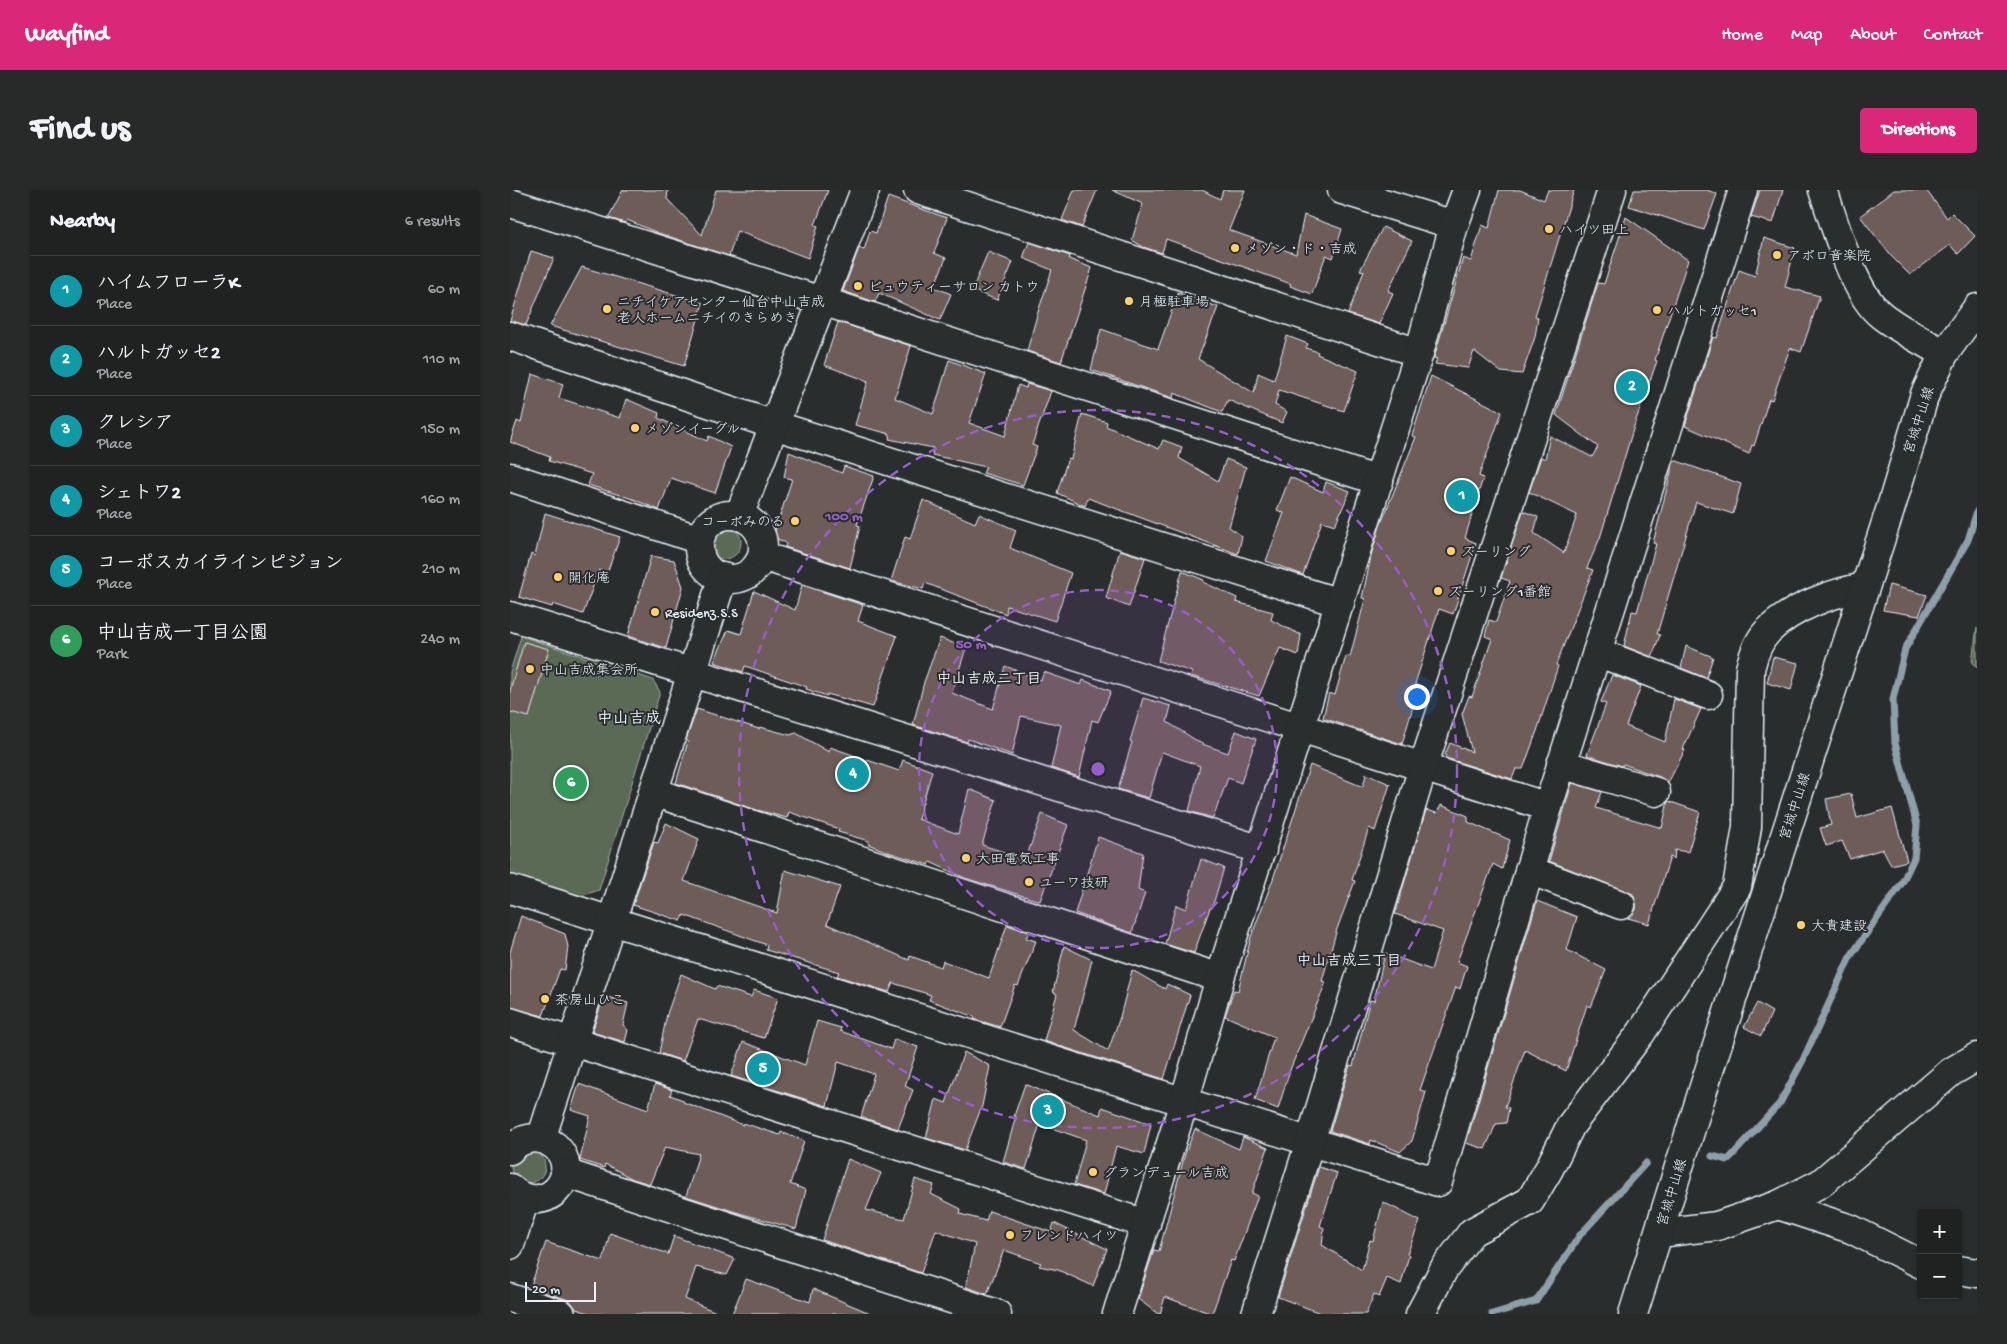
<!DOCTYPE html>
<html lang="en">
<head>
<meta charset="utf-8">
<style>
	:root { --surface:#202222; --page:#282a2a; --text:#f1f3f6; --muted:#a2a4a5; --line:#3d3f40; --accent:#db2777 }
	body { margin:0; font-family:"Gochi Hand","Klee One",sans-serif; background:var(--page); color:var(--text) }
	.controls { position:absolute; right:15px; bottom:15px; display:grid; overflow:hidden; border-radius:5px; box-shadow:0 1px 4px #0004 }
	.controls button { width:45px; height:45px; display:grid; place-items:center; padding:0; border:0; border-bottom:1px solid var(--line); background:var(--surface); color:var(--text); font:25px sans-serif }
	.scale { position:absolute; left:15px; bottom:12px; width:71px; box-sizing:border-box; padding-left:5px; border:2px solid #e8f1f8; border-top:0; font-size:14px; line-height:18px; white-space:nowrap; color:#e8f1f8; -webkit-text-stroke:4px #2a2d2e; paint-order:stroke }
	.you { position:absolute; left:906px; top:506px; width:18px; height:18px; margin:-12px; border:4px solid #fff; border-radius:50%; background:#1a73e8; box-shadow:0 0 0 8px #1a73e833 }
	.badge { display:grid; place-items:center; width:32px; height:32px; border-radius:50%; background:var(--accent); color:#fff; font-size:16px; font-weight:700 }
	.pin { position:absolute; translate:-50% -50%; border:2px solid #fff; box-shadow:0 1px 5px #0006 }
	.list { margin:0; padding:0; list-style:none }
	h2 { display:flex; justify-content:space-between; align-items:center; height:65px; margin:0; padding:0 20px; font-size:21px }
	h2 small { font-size:16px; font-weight:400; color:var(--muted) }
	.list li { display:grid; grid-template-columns:32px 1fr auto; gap:15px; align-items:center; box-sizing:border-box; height:70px; padding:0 20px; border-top:1px solid var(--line) }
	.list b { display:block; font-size:19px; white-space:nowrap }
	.list p { margin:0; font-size:16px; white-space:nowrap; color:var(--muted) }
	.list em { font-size:16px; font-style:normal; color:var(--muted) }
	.map { position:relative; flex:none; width:1467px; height:1124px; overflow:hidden; border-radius:5px }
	header { display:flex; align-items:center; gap:30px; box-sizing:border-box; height:70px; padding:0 25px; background:var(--accent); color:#fff }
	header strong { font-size:24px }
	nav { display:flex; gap:28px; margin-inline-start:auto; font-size:18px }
	.intro { display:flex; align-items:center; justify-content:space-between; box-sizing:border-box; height:120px; padding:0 30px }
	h1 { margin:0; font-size:35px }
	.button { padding:12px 22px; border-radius:5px; background:var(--accent); color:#fff; font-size:18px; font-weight:700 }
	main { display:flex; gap:30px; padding:0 30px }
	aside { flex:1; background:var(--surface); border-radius:5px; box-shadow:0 1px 4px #0004 }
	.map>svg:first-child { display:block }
</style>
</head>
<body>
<header>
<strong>Wayfind</strong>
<nav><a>Home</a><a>Map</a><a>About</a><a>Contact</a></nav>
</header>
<div class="intro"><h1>Find us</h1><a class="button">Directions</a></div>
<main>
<aside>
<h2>Nearby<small>6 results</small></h2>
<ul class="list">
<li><span class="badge" style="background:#0f9aa8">1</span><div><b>ハイムフローラK</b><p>Place</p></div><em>60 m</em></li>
<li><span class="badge" style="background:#0f9aa8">2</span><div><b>ハルトガッセ2</b><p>Place</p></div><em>110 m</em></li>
<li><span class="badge" style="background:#0f9aa8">3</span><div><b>クレシア</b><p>Place</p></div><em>150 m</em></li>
<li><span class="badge" style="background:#0f9aa8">4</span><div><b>シェトワ2</b><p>Place</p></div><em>160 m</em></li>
<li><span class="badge" style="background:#0f9aa8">5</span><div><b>コーポスカイラインピジョン</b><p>Place</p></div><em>210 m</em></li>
<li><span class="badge" style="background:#2e9e5b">6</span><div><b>中山吉成一丁目公園</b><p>Park</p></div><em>240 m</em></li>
</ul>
</aside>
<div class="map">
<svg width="1467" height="1124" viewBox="0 0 1467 1124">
	<rect width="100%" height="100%" fill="#2a2d2e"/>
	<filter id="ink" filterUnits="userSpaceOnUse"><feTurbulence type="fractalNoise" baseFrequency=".02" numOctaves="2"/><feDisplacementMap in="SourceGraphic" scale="10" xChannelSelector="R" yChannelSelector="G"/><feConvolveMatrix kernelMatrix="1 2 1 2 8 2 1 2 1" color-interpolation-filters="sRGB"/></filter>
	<g filter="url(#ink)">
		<g fill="#5a6b54" stroke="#a1aea6">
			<circle cx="214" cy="352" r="17"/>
			<path d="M1467,438V478L1462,471Z"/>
			<path d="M11,446L143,490L150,502L89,700L65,708L0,684V482Z"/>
			<circle cx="18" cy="976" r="17"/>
		</g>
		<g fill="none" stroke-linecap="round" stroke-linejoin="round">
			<g stroke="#8da0aa" stroke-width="7">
				<path d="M1202,966L1218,970L1270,913L1293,870L1340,767L1392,693L1404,668L1407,635L1385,553L1383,509L1395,459L1458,350L1467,321"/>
				<path d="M982,1124L1026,1111L1070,1045L1136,973"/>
			</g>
		</g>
		<g fill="#6e5c59" stroke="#e8f1f8">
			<path d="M113,0H158L157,9L192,45L206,0H318L305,35L308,36L298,68L227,41L219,66L148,43L117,30L116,33L98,28Z"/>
			<path d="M564,0H587L572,37L552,30Z"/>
			<path d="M602,0H692L710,9L713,0H735L719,40L786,64L794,25L832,39L823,68L816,65L802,104L780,96L781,94L656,49L652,63L633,57L622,50L633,14Z"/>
			<path d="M989,0H1010L1034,10L1038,0H1064L1025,126L1028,128L1025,147L1012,184L991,182L964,161L958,178L925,174L927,169L924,168L953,68L961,71L972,35L979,38Z"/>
			<path d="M1124,0H1197L1207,4L1194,40L1119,16Z"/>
			<path d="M1250,0H1273L1263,33L1241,27Z"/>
			<path d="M1384,0H1416L1437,28L1442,23L1465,46L1448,64L1440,55L1400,85L1381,66L1350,26Z"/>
			<path d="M378,7L437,28L424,63L436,68L424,97L441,104L430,130L369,103L365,112L333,101L349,58L354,60L360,41L366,43Z"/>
			<path d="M1116,27L1178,70L1145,170L1147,171L1125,233L1090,348L1077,378L1083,380L1046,475L1048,476L1027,541L1013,579H1006L1002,589L936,568L935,565L940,553L962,562L952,524L959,506L962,507L982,449L975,446L979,430L986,432L1000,391L991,388L1013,321L1028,327L1024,343L1054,363L1067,325L1019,302L1031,267L1035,269L1040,246L1082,267L1088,257L1046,225L1088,93L1094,94Z"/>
			<path d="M873,37L902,51L878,101L883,103L869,134L838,124L854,81L850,80Z"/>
			<path d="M1254,48L1285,58L1275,97L1310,106L1291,162L1280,158L1262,210L1259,209L1244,256L1242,255L1239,264L1175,236L1203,147L1207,148L1229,80L1245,86Z"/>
			<path d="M519,52L560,66L559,69L582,78L551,172L517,161L527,125L542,80L513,68Z"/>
			<path d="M21,61L44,68L16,135L0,131Z"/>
			<path d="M478,62L503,72L487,110L462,100Z"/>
			<path d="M72,77L193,113L174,176L40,136Z"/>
			<path d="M668,103L708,117L688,169L744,203L748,183L764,190L777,146L798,154L796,158L808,162L807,164L848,181L834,221L769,200L765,215L777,222L772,233L718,210L712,222L664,203L663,208L581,180L591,139L648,159Z"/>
			<path d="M328,132L401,156L385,208L423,224L439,170L476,184L459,233L495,246L508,195L516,198L517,194L541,201L522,255L527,257L513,295L473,283L476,277L422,265L423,258L379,249L380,244L345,235L358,191L314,175Z"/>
			<path d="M22,184L53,194L49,208L110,228L116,209L149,223L148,228L197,251L199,246L221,257L205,303L161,288L149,320L123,309L78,295L82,284L39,271L40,267L0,252L7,231L11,233Z"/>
			<path d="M921,186L992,222L969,286L973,288L955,348L966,353L943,424L929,419L905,494L909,496L892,554L813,528L819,503L825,505L836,466L840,467L855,409L852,408L862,362L870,336L906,247L902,246Z"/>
			<path d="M572,224L597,232L596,236L649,259L653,250L672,257L669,268L708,291L716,269L736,277L719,337L732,346L728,364L578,308L575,316L547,303L558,268L561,269Z"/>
			<path d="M279,262L332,283L334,276L364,286L347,335L350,336L340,378L275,357L276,353L263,347L282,289L274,287Z"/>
			<path d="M1164,270L1231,294L1223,324L1186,312L1147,444L1150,445L1142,467L1114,456L1122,421L1127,422L1146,354L1143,353Z"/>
			<path d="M780,287L813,302L816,292L840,301L825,335L812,331L793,385L756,371L774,323L767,320Z"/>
			<path d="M413,310L465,333L469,324L506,340L500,358L561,383L545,431L497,416L496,424L415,393L413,399L381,391L395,347L400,349Z"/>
			<path d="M35,323L110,347L97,383L89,380L73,424L43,414L42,417L9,407L21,364L25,366Z"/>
			<path d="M610,360L635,368L619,417L596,408Z"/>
			<path d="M141,366L164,370L173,397L156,458L118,446Z"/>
			<path d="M672,381L694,390L693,392L727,408L726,412L763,422L761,430L791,445L788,465L770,458L749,506L681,486L682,482L648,471Z"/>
			<path d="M292,395L353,415L348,431L387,446L363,517L317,504V506L296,499L297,497L235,476L233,482L204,472L218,440L231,444L244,401L285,420Z"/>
			<path d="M1379,395L1417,405L1409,426L1373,420Z"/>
			<path d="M430,448L456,458L442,503L483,519L495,476L531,490L534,482L571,495L573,490L601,501L588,532L582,530L569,587L541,578L551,535L511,526L502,565L458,549L457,552L403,535L414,492Z"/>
			<path d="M14,452L39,459L19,527L0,522V500Z"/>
			<path d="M1176,456L1203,467L1196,488L1171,478Z"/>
			<path d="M1263,467L1288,473L1281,500L1257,493Z"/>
			<path d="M1102,485L1131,496L1116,536L1155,552L1164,509L1191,519L1173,559L1175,560L1158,593L1150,587L1113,574L1112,576L1077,565L1096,514L1091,512Z"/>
			<path d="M633,508L661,516L657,532L692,554L718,563L726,541L746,549L731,593L718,588L703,628L679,621L690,576L652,562L639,608L608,599L622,552L620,551Z"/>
			<path d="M187,519L249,539L250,537L280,545L286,543L319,562L320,557L389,581L393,570L422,581L408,629L448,644L459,599L486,610L472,655L510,667L511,665L516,668L532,624L558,635L530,711L455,688L420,672L419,675L378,662L358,654L359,651L328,642L329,639L279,622L277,628L247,620L166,593L178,551L176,550Z"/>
			<path d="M800,575L853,597L856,584L880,594L865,641L859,638L842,690L845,691L827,739L812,791L816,792L780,880L768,919L745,910L764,847L715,826L724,800L728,801L741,747L763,689Z"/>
			<path d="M1062,593L1092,602L1086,618L1152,638L1158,611L1190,622L1178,662L1165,660L1164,669L1160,667L1139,734L1118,728L1126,720V713L1123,704L1039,671Z"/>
			<path d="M1341,604L1347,628L1382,618L1397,671L1381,675L1373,659L1340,669L1332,651L1316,656L1310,638L1321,635L1316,609Z"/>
			<path d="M931,615L958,626V632L1000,650L992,679L983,674L958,742L947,772L957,776L950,799L946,797L910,900L916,902L902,951L890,962L861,950L860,954L820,941L840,875L843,876L860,810L864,811L875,763L921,780L933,741L885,724L916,620L927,623Z"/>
			<path d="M156,633L189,649L174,691L267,723L275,680L330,697L317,734L399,770L400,766L431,777L433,771L479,788L497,735L519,742L516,748L526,751L508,796L505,795L490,837L464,829L465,827L419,810L421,805L383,793L379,802L327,786L329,782L256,760L257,755L174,725L171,731L123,715L144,652L148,653Z"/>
			<path d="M588,647L633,663L628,700L635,703L622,743L565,723Z"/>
			<path d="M691,669L714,678L702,718H700L684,763L655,754L666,715L676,719Z"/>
			<path d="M1027,711L1067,727L1057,760L1096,780L1081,817L1077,815L1056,881L1015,860L995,917L999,918L996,933L986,934L975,959L956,953Z"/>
			<path d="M11,726L55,744L58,757L55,780L50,779L33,826L0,817V762Z"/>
			<path d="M554,756L582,770L564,840L598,861L610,827L622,780L655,799L657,794L680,805L654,889L534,851L547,804L543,802Z"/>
			<path d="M171,784L205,799L207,796L241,807L244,800L268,808L254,848L188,829L173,871L149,863L157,824Z"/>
			<path d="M94,806L118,813L113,835L118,840L115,852L82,842Z"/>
			<path d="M1247,813L1262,822L1251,846L1234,837Z"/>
			<path d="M307,831L331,838L330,841L381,859L384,849L408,857L395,896L403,900L388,939L351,927L364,884L328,872L317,916L221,886L233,852L295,875Z"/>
			<path d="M454,862L480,876L472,916L455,960L416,948L426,909L436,913Z"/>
			<path d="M69,894L138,919L145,894L162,900L160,905L173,910V912L233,935V933L270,945L271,942L294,951L280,994L296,1000L286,1039L229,1023L176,1006L189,964L155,957L140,994L123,989L95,974L94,978L70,970L80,926L61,920Z"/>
			<path d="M515,894L590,925L592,917L641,934L634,964L606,956L594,1004L564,995L576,950L530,934L516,979L493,972L506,926H504Z"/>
			<path d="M685,939L729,959L733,947L758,958L742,1003L748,1006L724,1071L721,1070L702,1124L655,1107L650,1124H648L628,1109L644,1060L649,1061L675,964Z"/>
			<path d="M338,969L371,983L356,1020L394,1029L405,989L424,995L421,1004L451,1019L450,1024L476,1031L479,1021L541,1042L544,1033L597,1059L583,1096L548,1080L529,1076L531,1073L494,1060L477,1104L456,1097L465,1054L426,1040L411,1083L312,1050Z"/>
			<path d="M809,977L827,983L810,1036L814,1038L812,1055L852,1080L860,1050L863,1051L873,1012L910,1031L897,1064L899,1065L891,1094L877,1088L869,1107L864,1104L856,1124H813L768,1107Z"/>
			<path d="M100,1043L158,1064L164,1046L225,1069L217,1085L186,1077L175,1109L211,1124H82L66,1119L62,1113L56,1109L20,1098L36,1052L93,1071Z"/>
			<path d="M236,1089L300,1112L303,1099L362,1124H222Z"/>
		</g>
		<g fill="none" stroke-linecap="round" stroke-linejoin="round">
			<defs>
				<g id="minor">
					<path d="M408,0L909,163"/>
					<path d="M832,0L944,35"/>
					<path d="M1313,0C1325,34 1343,103 1371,125C1388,139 1415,152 1434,164"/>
					<path d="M0,13L312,111L869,291"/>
					<path d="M0,146L264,235L830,413"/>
					<path d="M0,287L190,350"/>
					<circle cx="221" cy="357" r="32"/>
					<path d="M229,326L355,0"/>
					<path d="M252,366L1038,617"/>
					<path d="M0,426L752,660"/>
					<path d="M1087,462L1198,505"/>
					<path d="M1051,574L1146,602"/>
					<path d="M143,602L710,788"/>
					<path d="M1019,680L1111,715"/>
					<path d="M0,699L928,992L1038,617L1233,0"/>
					<path d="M0,832L636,1034"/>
					<path d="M31,949L213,387"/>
					<path d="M0,960C7,951 16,948 27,948C34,949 40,952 45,956C75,984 34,1031 0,998"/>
					<path d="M55,983L487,1124"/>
					<path d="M1268,1015L1341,1039L1411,1074"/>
					<path d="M1149,1043L1207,1036L1268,1015L1311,993L1441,882L1467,867"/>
					<path d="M0,1055L15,1009"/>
					<path d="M1448,1080L1467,1083"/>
					<path d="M0,1108L51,1124"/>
					<path d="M607,1124L674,912L710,788L909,163L944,35L957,0"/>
					<path d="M746,1124L800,952L913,577L1102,0"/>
					<path d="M910,1124L934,1079L962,1042L1020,1011L1039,979L1061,935L1131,843L1227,697L1237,637L1240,479C1243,466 1248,451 1258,441C1283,417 1321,403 1355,397"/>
					<path d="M1123,1124L1198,884L1382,314L1415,204L1434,164L1467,118"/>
				</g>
			</defs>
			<use href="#minor" stroke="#e8f1f8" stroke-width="31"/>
			<use href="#minor" stroke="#2a2d2e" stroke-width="28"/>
		</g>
	</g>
	<circle cx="588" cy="579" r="179" fill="#965dcd" fill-opacity=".12"/>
	<g fill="none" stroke="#965dcd" stroke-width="2.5" stroke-dasharray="9 6">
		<circle cx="588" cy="579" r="179"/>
		<circle cx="588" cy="579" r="359"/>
	</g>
	<g fill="#ffd166" stroke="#2a2d2e" stroke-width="2">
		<circle cx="1039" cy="39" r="5"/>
		<circle cx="725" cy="58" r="5"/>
		<circle cx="1267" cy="65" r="5"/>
		<circle cx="348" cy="96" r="5"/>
		<circle cx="619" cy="111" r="5"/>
		<circle cx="97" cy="119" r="5"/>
		<circle cx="1147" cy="120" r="5"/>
		<circle cx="125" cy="238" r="5"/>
		<circle cx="285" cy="331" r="5"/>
		<circle cx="941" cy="361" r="5"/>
		<circle cx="48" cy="387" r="5"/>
		<circle cx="928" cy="401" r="5"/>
		<circle cx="145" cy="422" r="5"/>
		<circle cx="20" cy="479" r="5"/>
		<circle cx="456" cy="668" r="5"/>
		<circle cx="519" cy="692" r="5"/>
		<circle cx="1291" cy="735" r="5"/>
		<circle cx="35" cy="809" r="5"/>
		<circle cx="583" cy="982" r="5"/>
		<circle cx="500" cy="1045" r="5"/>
	</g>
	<g text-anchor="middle" stroke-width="4" stroke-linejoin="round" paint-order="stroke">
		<g font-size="14" fill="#e8f1f8" stroke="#2a2d2e" text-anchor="start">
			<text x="1049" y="44">ハイツ田上</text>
			<text x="735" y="63">メゾン・ド・吉成</text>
			<text x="1277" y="70">アポロ音楽院</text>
			<text x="358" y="101">ビュウティーサロン カトウ</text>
			<text x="107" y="116">ニチイケアセンター仙台中山吉成<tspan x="107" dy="16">老人ホームニチイのきらめき</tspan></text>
			<text x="629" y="116">月極駐車場</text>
			<text x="1157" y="125">ハルトガッセ1</text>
			<text x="135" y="243">メゾンイーグル</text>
			<text x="275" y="336" text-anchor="end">コーポみのる</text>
			<text x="951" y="366">ズーリング</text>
			<text x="58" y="392">開化庵</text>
			<text x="938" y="406">ズーリング1番館</text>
			<text x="155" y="427">Residenz.S.S</text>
			<text x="30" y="484">中山吉成集会所</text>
			<text x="466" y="673">大田電気工事</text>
			<text x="529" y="697">ユーワ技研</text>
			<text x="1301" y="740">大貴建設</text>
			<text x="45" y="814">茶房山ひこ</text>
			<text x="593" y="987">グランデュール吉成</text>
			<text x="510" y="1050">フレンドハイツ</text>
		</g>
		<g font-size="14" fill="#e8f1f8" stroke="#2a2d2e">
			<text transform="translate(1408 230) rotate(-72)" y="5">宮城中山線</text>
			<text transform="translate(1284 616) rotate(-72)" y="5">宮城中山線</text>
			<text transform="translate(1161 1002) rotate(-73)" y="5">宮城中山線</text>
		</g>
		<g font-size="15" font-weight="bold" fill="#e8f1f8" stroke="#2a2d2e">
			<text x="479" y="493">中山吉成二丁目</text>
			<text x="839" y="775">中山吉成三丁目</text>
		</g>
		<g font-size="16" font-weight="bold" fill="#e8f1f8" stroke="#2a2d2e">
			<text x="119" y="533">中山吉成</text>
		</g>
	</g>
	<circle cx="588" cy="579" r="8" fill="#965dcd" stroke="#2a2d2e" stroke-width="2.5"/>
	<g font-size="15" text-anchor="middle" font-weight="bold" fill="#965dcd" stroke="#2a2d2e" stroke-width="4" stroke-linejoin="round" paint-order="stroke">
		<text x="334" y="330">100 m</text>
		<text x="461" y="458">50 m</text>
	</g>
</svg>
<div class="controls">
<button>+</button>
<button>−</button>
</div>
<div class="scale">20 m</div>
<div class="you"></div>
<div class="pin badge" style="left:952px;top:306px;background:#0f9aa8">1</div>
<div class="pin badge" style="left:1122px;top:197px;background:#0f9aa8">2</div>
<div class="pin badge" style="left:538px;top:921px;background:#0f9aa8">3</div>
<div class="pin badge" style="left:343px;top:584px;background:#0f9aa8">4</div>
<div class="pin badge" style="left:253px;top:879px;background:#0f9aa8">5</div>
<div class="pin badge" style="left:61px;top:593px;background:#2e9e5b">6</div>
</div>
</main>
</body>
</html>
